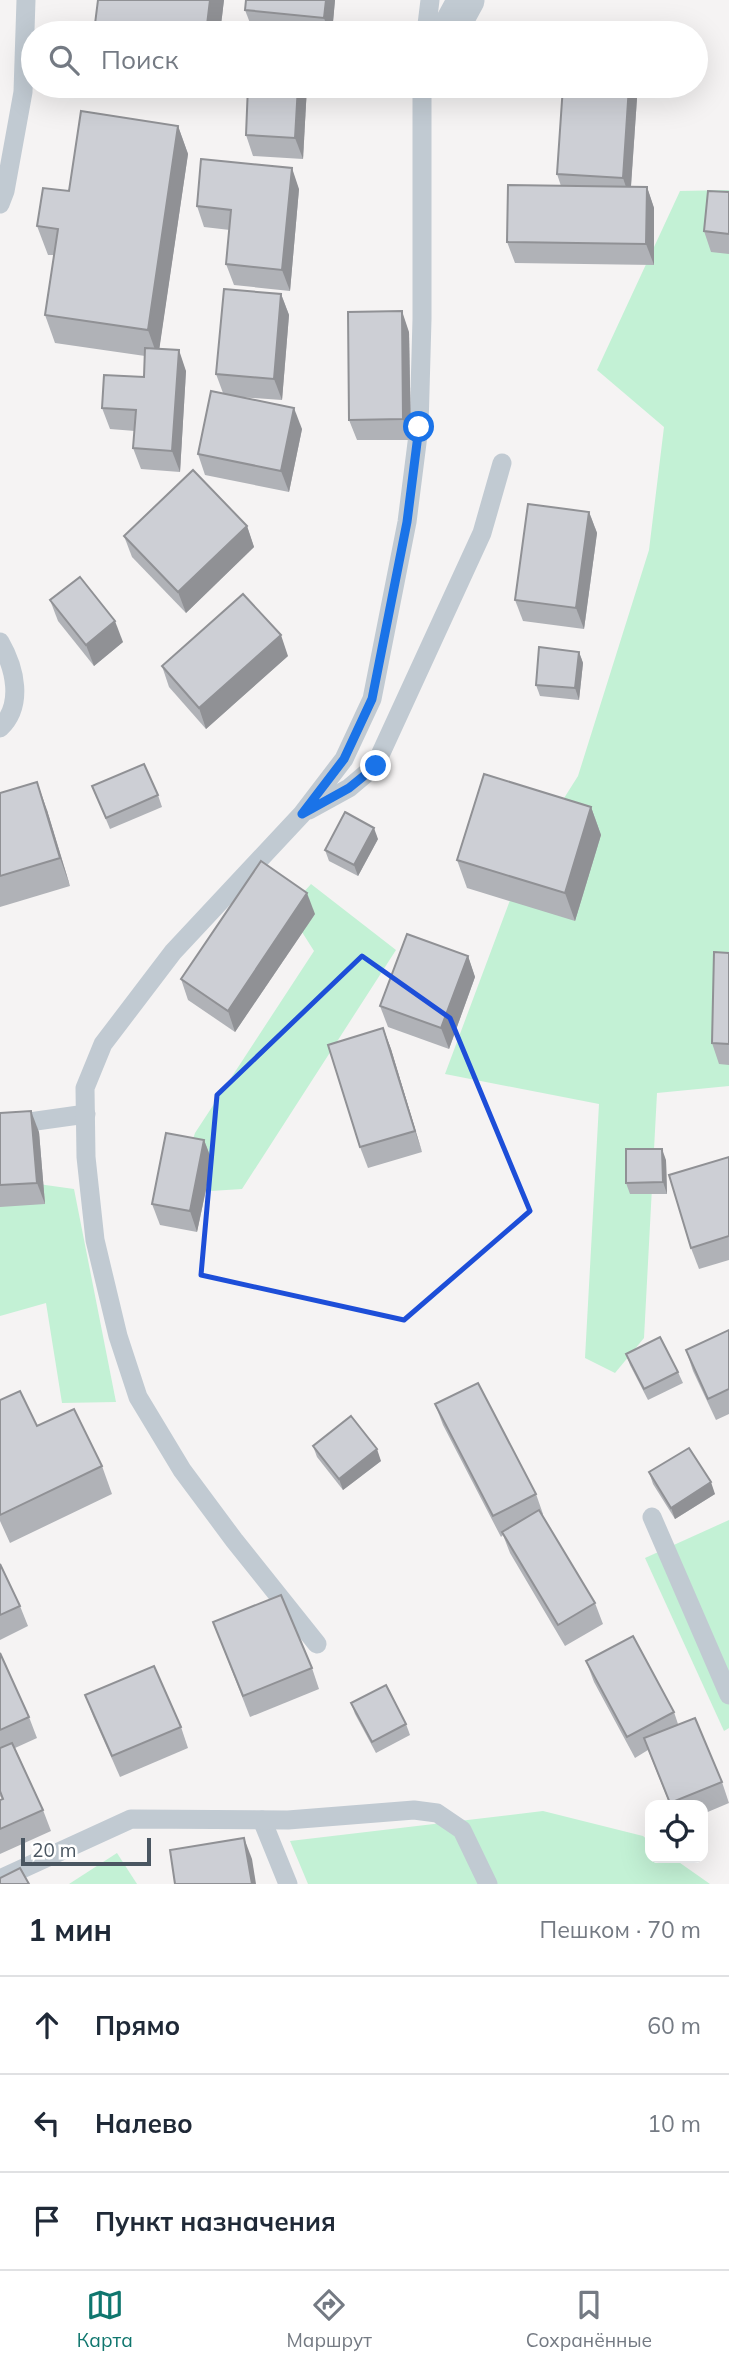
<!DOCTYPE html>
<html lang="ru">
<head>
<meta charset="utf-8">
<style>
	:root { --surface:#fff; --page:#f6f6f7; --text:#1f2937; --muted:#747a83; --line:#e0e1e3; --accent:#0f766e }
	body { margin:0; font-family:Mulish,sans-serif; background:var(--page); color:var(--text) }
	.controls { position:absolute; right:21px; bottom:21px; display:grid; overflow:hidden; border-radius:14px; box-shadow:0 7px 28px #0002 }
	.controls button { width:63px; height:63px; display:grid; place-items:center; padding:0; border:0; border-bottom:2px solid var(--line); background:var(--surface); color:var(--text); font:35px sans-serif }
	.scale { position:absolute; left:21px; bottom:18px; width:130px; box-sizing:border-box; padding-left:7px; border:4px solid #4a5661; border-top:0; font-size:19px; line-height:24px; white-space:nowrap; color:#4a5661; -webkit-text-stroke:5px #fff; paint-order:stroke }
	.stop { position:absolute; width:21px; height:21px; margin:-16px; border:5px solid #1a73e8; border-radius:50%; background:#fff }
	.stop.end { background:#1a73e8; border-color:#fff; box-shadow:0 2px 7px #0008 }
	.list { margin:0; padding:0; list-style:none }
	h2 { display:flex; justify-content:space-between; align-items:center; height:91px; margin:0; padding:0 28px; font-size:30px }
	h2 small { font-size:23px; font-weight:400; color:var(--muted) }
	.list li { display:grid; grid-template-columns:46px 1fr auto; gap:21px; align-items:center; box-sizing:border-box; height:98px; padding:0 28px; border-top:2px solid var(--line) }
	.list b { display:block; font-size:26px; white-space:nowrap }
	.list em { font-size:23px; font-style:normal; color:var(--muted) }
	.icon { flex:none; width:38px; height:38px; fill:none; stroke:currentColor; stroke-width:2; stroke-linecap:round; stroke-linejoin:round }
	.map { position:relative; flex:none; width:729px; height:1884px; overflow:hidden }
	.search { position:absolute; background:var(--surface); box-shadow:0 7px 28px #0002; left:21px; right:21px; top:21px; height:77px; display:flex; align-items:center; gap:18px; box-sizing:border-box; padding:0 24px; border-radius:38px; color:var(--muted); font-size:26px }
	.sheet { height:385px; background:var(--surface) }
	nav { display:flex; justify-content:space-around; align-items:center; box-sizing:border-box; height:98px; border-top:2px solid var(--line); background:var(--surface); font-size:19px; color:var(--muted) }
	nav a { display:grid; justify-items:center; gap:4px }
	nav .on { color:var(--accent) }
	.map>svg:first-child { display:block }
</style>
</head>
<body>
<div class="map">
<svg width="729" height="1884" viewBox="0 0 729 1884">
	<rect width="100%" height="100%" fill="#f5f3f3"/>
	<g fill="#c3f1d5">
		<path d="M729,190V1086L657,1093L644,1338L615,1373L585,1358L599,1104L445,1074L525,860L578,776L649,550L664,427L597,370L680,191Z"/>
		<path d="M311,884L396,950L242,1189L195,1192L181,1175L195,1133L314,951L288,910Z"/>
		<path d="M0,1143L24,1182L74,1189L116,1402L62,1403L46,1303L0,1316Z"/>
		<path d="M729,1520V1728L724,1731L645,1558Z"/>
		<path d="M543,1811L643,1836L650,1842V1858H673L710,1884H308L290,1841Z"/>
		<path d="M117,1853L137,1884H69Z"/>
	</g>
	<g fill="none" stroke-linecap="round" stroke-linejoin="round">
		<g stroke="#c1cad2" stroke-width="19">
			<path d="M426,33L430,0"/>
			<path d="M0,204L5,191L23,92L26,0"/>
			<path d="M0,642C15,668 24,705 0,728"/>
			<path d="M309,810L349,788L375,766L482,533L502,463"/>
			<path d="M0,1126L86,1114"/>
			<path d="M652,1517L729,1695"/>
			<path d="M317,1644L234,1540L182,1470L138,1397L118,1336L95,1240L86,1157L85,1088L103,1044L173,952L302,814L344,759L372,699L407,522L419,427L422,319V86"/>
			<path d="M262,1820L288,1884"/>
			<path d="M0,1879L131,1819L288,1820L414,1810L437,1813L462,1830L488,1884"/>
		</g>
		<path stroke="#c1cad2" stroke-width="37" d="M448,33L466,0"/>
	</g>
	<g fill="#b0b2b7">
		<path d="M224,0L220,33H99L95,24Z"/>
		<path d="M246,0H335L332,33H272L253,31L245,10Z"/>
		<path d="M307,86L303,159L253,156L246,135Z"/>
		<path d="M637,98L631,187H647L654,208V265L515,263L507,242L561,186L557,174Z"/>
		<path d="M178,126L188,154L159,349L186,371L180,472L141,469L133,448L135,431L110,429L102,408L144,377L145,356L55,343L45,315L54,255H48L37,226L69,191Z"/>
		<path d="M299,189L290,291L234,285L226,264L230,230L204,227L197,206Z"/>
		<path d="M729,192V254L711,252L704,231Z"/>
		<path d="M281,294L289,315L282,400L238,397L302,429L289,492L205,475L198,454L223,393L216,374Z"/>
		<path d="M409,332L411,440H357L349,420Z"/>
		<path d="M589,512L597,533L584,629L523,621L515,600Z"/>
		<path d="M247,526L254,547L186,613L132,557L124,536Z"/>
		<path d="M50,600L123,642L94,666L58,621Z"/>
		<path d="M579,652L583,663L579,700L540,696L536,685Z"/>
		<path d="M288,656L206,729L169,687L162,666Z"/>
		<path d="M92,786L158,795L162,807L110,829Z"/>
		<path d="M0,793L47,810L70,886L0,907Z"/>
		<path d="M591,807L601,835L575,921L467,888L457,860Z"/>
		<path d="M378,839L358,876L329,861L325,850Z"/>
		<path d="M315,914L235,1032L188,1000L181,979Z"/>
		<path d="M729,953V1065L719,1064L712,1043Z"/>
		<path d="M468,956L475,977L449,1049L388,1027L380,1006Z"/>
		<path d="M383,1028L391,1049L422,1152L368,1168L360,1147Z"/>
		<path d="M0,1113L39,1132L45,1204L0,1207Z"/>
		<path d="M204,1140L212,1161L197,1232L160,1225L152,1204Z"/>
		<path d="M729,1157V1260L699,1269L691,1248Z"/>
		<path d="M666,1160L667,1194H630L626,1183Z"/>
		<path d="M729,1330V1414L716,1420L693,1371L686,1350Z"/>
		<path d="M626,1354L678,1372L683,1383L648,1400L630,1365Z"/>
		<path d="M0,1400L37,1426L102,1466L112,1494L10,1543L0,1521Z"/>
		<path d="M435,1404L536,1494L543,1514L542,1515L595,1603L603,1624L565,1646L510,1553L503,1535L501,1537L443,1425Z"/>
		<path d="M313,1446L381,1461L343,1490L317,1457Z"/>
		<path d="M649,1472L715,1494L675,1519L653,1484Z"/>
		<path d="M0,1564L20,1606L28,1626L0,1640Z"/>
		<path d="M213,1622L312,1668L319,1689L250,1717Z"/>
		<path d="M0,1653L29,1717L37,1738L15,1748L43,1810L51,1831L0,1854V1800L2,1799L0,1796Z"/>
		<path d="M586,1661L674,1712L678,1724L722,1782L729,1803L703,1814V1805H670L648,1750L635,1758L594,1682Z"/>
		<path d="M85,1695L181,1727L188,1748L120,1777L93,1716Z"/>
		<path d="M351,1703L406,1724L410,1735L376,1753L355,1714Z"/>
	</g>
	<g fill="#909195">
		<path d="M210,0H224L220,33H206Z"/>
		<path d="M326,0H335L332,33H329L324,18Z"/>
		<path d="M298,86H307L303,159L295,138Z"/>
		<path d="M629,86H632L637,98L630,199L623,178Z"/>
		<path d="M178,126L188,154L158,358L148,330Z"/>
		<path d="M292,168L299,189L290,291L282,270Z"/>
		<path d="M647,187L654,208V265L646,244Z"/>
		<path d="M281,294L289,315L282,400L274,379Z"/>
		<path d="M402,311L409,332L411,440L403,419Z"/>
		<path d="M179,350L186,371L180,472L172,451Z"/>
		<path d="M294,408L302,429L289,492L281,471Z"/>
		<path d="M589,512L597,533L584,629L576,608Z"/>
		<path d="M247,526L254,547L186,613L178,592Z"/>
		<path d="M115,621L123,642L94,666L86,645Z"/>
		<path d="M281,635L288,656L206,729L199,708Z"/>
		<path d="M579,652L583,663L579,700L575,688Z"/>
		<path d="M37,782L47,810L70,886L60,858Z"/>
		<path d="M591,807L601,835L575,921L565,893Z"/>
		<path d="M374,828L378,839L358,876L354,865Z"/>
		<path d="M307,893L315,914L235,1032L228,1011Z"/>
		<path d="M468,956L475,977L449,1049L441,1028Z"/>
		<path d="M383,1028L391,1049L422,1152L415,1131Z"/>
		<path d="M31,1111L39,1132L45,1204L37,1183Z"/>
		<path d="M204,1140L212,1161L197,1232L190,1211Z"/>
		<path d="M662,1149L666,1160L667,1194L663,1182Z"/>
		<path d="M377,1449L381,1461L343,1490L339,1479Z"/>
		<path d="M711,1482L715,1494L675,1519L671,1508Z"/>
		<path d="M244,1838L252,1859L256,1884H252Z"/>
	</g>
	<g fill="#cdcfd5" stroke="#909195" stroke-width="2">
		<path d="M98,0H210L206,33H171L95,24Z"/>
		<path d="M246,0H326L324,18L245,10Z"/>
		<path d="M248,86H298L295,138L246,135Z"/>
		<path d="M563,86H629L623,178L557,174Z"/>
		<path d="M81,111L178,126L148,330L45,315L58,229L37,226L43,188L69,191Z"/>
		<path d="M201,159L292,168L282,270L226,264L231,210L197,206Z"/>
		<path d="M508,185L647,187L646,244L507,242Z"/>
		<path d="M708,191L729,192V234L704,231Z"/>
		<path d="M224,289L281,294L274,379L216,374Z"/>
		<path d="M402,311L403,419L349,420L348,312Z"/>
		<path d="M145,348L179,350L172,451L133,448L136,410L102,408L104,375L144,377Z"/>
		<path d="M211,391L294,408L281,471L198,454Z"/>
		<path d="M193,470L247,526L178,592L124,536Z"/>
		<path d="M528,504L589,512L576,608L515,600Z"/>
		<path d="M80,577L115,621L86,645L50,600Z"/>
		<path d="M243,594L281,635L199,708L162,666Z"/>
		<path d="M539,647L579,652L575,688L536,685Z"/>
		<path d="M144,764L158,795L106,818L92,786Z"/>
		<path d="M484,774L591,807L565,893L457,860Z"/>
		<path d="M37,782L60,858L0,876V793Z"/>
		<path d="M345,812L374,828L354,865L325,850Z"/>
		<path d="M261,861L307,893L228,1011L181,979Z"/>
		<path d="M407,934L468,956L441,1028L380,1006Z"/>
		<path d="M714,952L729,953V1044L712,1043Z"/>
		<path d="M383,1028L415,1131L360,1147L328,1045Z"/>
		<path d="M31,1111L37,1183L0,1185V1113Z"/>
		<path d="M166,1133L204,1140L190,1211L152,1204Z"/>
		<path d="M626,1149H662L663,1182L626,1183Z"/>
		<path d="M729,1157V1236L691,1248L669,1175Z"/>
		<path d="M729,1330V1389L708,1399L686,1350Z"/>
		<path d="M660,1337L678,1372L644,1389L626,1354Z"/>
		<path d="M478,1383L536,1494L493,1516L435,1404Z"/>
		<path d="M20,1391L37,1426L74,1409L102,1466L0,1515V1400Z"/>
		<path d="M351,1416L377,1449L339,1479L313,1446Z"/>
		<path d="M689,1448L711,1482L671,1508L649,1472Z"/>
		<path d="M539,1510L595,1603L558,1625L502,1532Z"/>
		<path d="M0,1564L20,1606L0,1615Z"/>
		<path d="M281,1595L312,1668L243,1696L213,1622Z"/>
		<path d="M633,1636L674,1712L627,1737L586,1661Z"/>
		<path d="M0,1653L29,1717L0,1730Z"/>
		<path d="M154,1666L181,1727L112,1756L85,1695Z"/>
		<path d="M386,1685L406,1724L372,1742L351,1703Z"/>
		<path d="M695,1718L722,1782L670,1803L644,1738Z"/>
		<path d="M12,1743L43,1810L0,1829V1800L3,1799L0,1791V1748Z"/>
		<path d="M244,1838L252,1884H175L170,1850Z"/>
		<path d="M20,1868L29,1884H0V1878Z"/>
	</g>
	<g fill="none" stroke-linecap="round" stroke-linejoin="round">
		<path stroke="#1a73e8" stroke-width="9" d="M376,766L349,788L302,814L344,759L372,699L407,522L419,427"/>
	</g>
	<path fill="none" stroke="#1d4ed8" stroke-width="5" stroke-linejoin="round" d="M362,956L450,1018L530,1211L404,1320L201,1275L217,1095Z"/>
</svg>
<div class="controls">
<button><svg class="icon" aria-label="locate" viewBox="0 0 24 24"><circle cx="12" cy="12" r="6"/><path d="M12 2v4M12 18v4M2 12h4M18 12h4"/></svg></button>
</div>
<div class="scale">20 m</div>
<div class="stop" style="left:419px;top:427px"></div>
<div class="stop end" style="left:376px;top:766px"></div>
<div class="search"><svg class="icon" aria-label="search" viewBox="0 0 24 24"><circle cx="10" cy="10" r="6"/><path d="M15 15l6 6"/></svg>Поиск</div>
</div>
<section class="sheet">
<h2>1 мин<small>Пешком · 70 m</small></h2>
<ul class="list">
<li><svg class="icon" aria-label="ahead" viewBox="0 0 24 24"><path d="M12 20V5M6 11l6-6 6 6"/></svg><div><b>Прямо</b></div><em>60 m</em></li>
<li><svg class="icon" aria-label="left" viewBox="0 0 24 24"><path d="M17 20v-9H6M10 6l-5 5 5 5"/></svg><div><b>Налево</b></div><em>10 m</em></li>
<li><svg class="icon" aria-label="arrive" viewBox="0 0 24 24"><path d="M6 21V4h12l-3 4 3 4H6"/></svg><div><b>Пункт назначения</b></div></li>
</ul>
</section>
<nav>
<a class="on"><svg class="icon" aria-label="map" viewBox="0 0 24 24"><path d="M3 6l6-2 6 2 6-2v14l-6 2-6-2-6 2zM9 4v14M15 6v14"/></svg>Карта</a>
<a><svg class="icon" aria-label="directions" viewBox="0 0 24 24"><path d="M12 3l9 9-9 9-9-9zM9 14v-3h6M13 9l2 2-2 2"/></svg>Маршрут</a>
<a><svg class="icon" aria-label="saved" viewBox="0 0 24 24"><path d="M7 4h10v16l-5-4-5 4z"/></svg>Сохранённые</a>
</nav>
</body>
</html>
